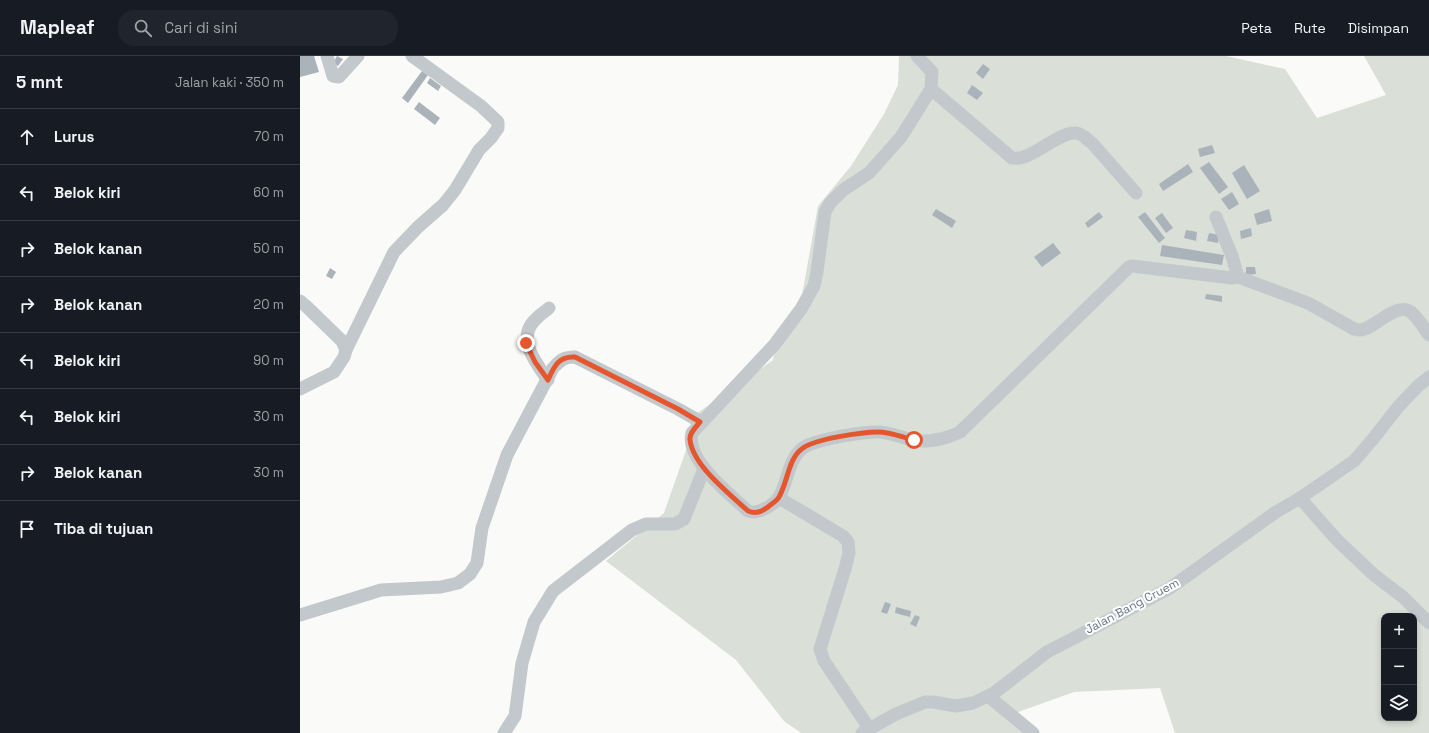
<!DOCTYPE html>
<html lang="id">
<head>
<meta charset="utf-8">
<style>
	:root { --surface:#171b24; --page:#20242c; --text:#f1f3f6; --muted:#9ea1a6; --line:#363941 }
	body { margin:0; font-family:"Space Grotesk",sans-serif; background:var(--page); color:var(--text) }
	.controls { position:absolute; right:12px; bottom:12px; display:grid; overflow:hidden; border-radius:8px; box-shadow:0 2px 6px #0003 }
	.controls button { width:36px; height:36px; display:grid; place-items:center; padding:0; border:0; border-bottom:1px solid var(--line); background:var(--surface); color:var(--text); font:20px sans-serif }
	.stop { position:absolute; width:12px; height:12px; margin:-9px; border:3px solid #e4572e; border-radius:50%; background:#fff }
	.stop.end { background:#e4572e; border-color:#fff; box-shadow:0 1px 4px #0008 }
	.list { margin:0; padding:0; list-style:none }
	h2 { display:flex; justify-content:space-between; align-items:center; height:52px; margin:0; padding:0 16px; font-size:17px }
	h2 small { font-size:13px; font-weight:400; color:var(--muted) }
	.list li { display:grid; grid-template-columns:26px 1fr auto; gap:12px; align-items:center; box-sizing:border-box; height:56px; padding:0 16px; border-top:1px solid var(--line) }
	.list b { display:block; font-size:15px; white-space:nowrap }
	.list em { font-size:13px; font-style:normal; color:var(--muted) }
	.icon { flex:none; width:22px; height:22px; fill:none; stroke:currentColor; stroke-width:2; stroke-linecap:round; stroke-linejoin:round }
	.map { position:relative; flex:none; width:1129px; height:677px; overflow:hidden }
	header { display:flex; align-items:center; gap:24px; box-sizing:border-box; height:56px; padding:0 20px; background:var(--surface); border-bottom:1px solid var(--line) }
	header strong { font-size:19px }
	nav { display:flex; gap:22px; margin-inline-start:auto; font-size:14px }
	.search { width:280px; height:36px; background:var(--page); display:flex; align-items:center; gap:10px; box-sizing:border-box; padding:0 14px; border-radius:16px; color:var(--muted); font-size:15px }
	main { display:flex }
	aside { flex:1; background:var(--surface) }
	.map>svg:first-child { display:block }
</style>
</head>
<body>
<header>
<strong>Mapleaf</strong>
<div class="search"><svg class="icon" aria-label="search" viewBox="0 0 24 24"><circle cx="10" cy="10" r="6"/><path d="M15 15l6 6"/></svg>Cari di sini</div>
<nav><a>Peta</a><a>Rute</a><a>Disimpan</a></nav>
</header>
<main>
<aside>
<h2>5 mnt<small>Jalan kaki · 350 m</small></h2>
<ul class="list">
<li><svg class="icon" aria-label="ahead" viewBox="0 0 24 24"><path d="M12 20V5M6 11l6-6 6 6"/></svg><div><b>Lurus</b></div><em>70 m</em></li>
<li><svg class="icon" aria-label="left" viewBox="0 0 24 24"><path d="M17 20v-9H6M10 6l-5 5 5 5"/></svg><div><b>Belok kiri</b></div><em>60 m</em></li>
<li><svg class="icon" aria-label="right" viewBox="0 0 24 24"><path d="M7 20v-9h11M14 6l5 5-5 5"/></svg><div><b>Belok kanan</b></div><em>50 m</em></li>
<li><svg class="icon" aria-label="right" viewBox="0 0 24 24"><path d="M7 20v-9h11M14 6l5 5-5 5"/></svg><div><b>Belok kanan</b></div><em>20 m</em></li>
<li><svg class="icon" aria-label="left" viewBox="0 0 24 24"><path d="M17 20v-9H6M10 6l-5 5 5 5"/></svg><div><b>Belok kiri</b></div><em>90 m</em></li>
<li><svg class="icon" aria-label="left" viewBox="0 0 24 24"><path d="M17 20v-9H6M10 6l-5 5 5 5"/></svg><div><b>Belok kiri</b></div><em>30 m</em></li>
<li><svg class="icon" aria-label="right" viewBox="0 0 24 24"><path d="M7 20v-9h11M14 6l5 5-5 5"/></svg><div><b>Belok kanan</b></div><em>30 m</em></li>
<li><svg class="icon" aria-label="arrive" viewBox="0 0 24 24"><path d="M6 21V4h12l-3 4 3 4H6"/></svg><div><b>Tiba di tujuan</b></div></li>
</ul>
</aside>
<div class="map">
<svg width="1129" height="677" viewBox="0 0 1129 677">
	<rect width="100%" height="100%" fill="#fafaf8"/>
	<path fill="#dadfd7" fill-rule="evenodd" d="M599,0H926L985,13L1017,62L1086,39L1064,0H1129V677H875L860,632L774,636L715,657L738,677H501L484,665L436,604L306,505L364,457L392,377L396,358L473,304L475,288L501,245L518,150L551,110L584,58L598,29ZM1084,560H1114V662H1084Z"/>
	<g fill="#aab3b9">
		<path d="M0,0H14L19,16L0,21Z"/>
		<path d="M37,0L43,3L38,10L33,7Z"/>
		<path d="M683,8L690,13L683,23L676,17Z"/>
		<path d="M122,15L128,19L108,47L102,42Z"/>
		<path d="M130,22L141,30L138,35L127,27Z"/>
		<path d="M672,29L683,37L677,44L667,37Z"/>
		<path d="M119,46L140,62L135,69L114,53Z"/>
		<path d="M912,89L915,97L900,101L898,93Z"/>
		<path d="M909,106L928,131L919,138L900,112Z"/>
		<path d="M888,108L893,116L863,135L859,128Z"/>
		<path d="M944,109L960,135L947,143L932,117Z"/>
		<path d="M932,136L939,148L929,154L921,143Z"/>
		<path d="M636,153L656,165L652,172L632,159Z"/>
		<path d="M969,153L972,165L957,169L954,158Z"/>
		<path d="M799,156L803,161L788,172L785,167Z"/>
		<path d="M845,156L865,182L859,187L838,161Z"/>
		<path d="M862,157L873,172L866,177L855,162Z"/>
		<path d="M951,172L952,180L941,183L940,175Z"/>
		<path d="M886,174L897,176L896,185L884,182Z"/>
		<path d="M909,177L919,179L918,187L907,185Z"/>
		<path d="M753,187L761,197L742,211L734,201Z"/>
		<path d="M862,189L924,199L922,209L860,200Z"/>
		<path d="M946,211H955L956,218L946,219Z"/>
		<path d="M30,212L36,216L32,223L26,220Z"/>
		<path d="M906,238L922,240V246L905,243Z"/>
		<path d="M585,546L591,548L587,558L581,556Z"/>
		<path d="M596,551L611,555L610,561L595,557Z"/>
		<path d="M615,559L620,561L616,571L610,568Z"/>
	</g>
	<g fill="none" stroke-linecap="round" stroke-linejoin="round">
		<g stroke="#c3c8cc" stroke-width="13">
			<path d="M27,0L33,20L39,21L58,0"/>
			<path d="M617,0L632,16L631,33L601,81L569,117L543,134L530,147L525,156L517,216L514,230L501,253L475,288L392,377C385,404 430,438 448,455C458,459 474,449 479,441C489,424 488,398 508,389C523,383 563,375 580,376C591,377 601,381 612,384C627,387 646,383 660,376L829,211L832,210L932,222L938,221L1008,247L1054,273C1056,273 1058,274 1060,274C1075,273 1096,245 1111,256C1118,262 1124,272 1129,279"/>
			<path d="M631,33L712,102C731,106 758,75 776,77C782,77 787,84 792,87L836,137"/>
			<path d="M916,161L932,200L938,221"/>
			<path d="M0,245L7,251L42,285L46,294"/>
			<path d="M248,324C235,306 215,281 237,262C240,258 245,256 249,252"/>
			<path d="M0,333L34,316L44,301L46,294L94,196L118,171L143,149L155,134L179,94L191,82L198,72V66L181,50L112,0"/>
			<path d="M479,442L543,480L548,486L549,497L545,513L520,593L524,605L569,672"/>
			<path d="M1000,442L1037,484L1074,519L1103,541L1129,567"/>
			<path d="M0,559L81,534L141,531L158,527L170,518L177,507L182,472L207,399L253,312C261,304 263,301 275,301L378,353L401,366"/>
			<path d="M688,640L733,677"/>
			<path d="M204,677L215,660L222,607L234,566L253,535L332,474L346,468H375L384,463L404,413"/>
			<path d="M562,677L596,658L625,646H633L656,650L673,647L694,637L747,596L870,532L976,456L1000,442L1054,405L1073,383L1098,351L1118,330L1129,321"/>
		</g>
	</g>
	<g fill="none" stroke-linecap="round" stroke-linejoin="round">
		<path stroke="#e4572e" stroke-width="5" d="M226,287L235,306L248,324C254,311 258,300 275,301L378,353L400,366C396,371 389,377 390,384C393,410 430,438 448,455C456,458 461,456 468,451C471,448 477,445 479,441C488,426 488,402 503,392C515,383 562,376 578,376C590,376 602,381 614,384"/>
	</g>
	<g text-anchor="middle" stroke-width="4" stroke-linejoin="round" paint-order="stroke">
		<g font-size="12" fill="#657683" stroke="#fff">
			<text transform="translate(832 550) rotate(-28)" y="4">Jalan Bang Cruem</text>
		</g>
	</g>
</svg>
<div class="controls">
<button>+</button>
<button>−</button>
<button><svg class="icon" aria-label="layers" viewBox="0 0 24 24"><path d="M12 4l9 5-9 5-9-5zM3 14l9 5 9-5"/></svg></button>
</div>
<div class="stop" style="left:614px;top:384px"></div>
<div class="stop end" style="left:226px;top:287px"></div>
</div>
</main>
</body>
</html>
